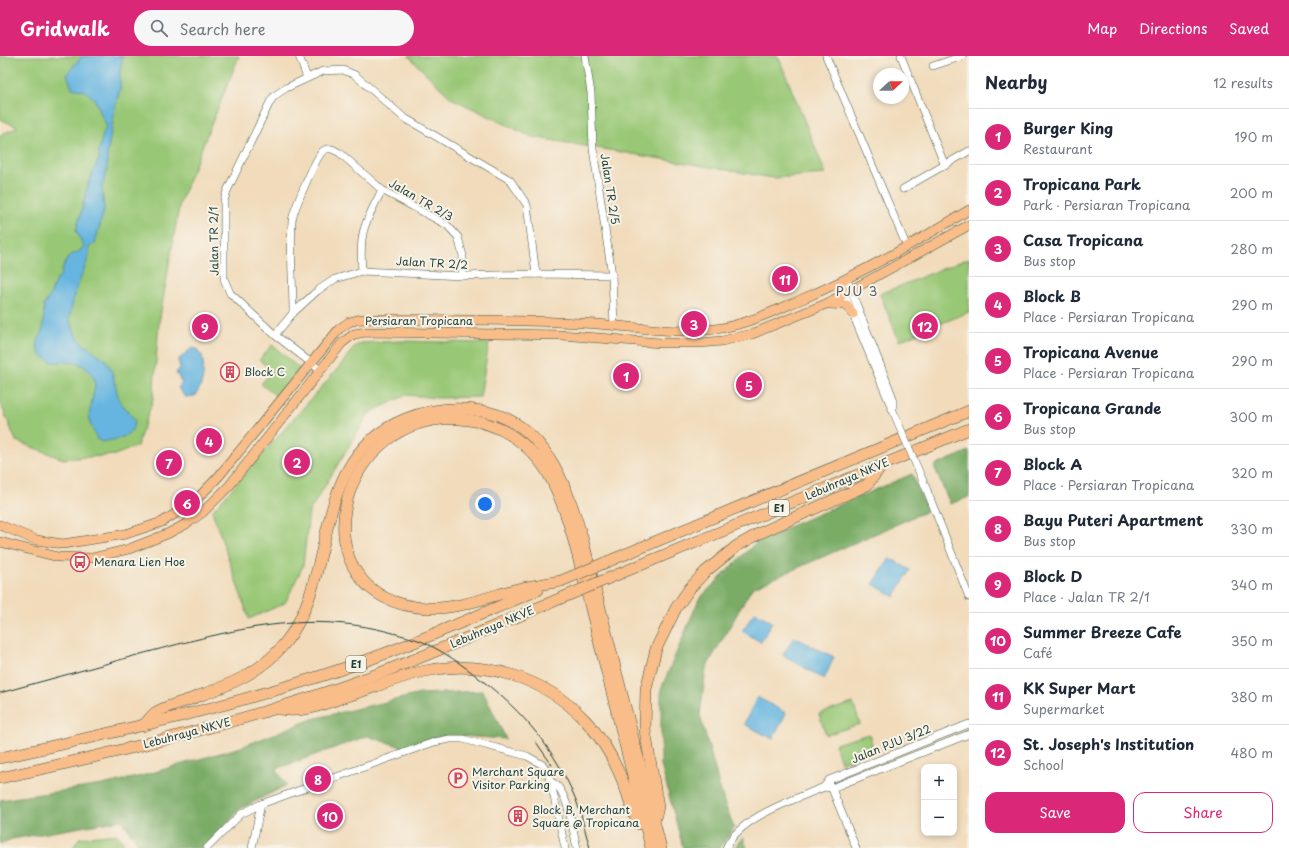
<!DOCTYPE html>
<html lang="en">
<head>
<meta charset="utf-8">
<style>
	:root { --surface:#fff; --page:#f6f6f7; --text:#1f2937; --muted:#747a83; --line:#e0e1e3; --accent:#db2777 }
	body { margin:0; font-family:"Playpen Sans",sans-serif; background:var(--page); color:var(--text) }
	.controls { position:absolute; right:12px; bottom:12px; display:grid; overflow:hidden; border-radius:8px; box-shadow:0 2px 6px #0003 }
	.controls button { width:36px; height:36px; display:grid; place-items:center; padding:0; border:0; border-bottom:1px solid var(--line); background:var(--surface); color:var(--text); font:20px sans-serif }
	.compass { position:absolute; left:873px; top:12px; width:36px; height:36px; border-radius:50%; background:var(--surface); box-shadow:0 2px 6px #0003; rotate:68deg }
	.you { position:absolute; left:485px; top:448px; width:14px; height:14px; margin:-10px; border:3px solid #fff; border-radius:50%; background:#1a73e8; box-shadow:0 0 0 6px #1a73e833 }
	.badge { display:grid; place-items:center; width:26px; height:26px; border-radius:50%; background:var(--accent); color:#fff; font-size:13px; font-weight:700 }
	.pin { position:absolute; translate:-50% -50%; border:2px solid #fff; box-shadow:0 1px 4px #0006 }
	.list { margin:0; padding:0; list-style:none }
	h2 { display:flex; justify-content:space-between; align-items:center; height:52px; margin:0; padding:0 16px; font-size:17px }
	h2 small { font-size:13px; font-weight:400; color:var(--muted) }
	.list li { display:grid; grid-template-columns:26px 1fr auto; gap:12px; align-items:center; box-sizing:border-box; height:56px; padding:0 16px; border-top:1px solid var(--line) }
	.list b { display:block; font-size:15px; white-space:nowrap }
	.list p { margin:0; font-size:13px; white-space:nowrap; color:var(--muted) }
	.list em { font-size:13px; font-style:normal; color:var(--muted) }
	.actions { display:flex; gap:8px; padding:12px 16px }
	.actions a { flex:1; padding:9px 0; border:1px solid var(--accent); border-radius:12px; text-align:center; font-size:14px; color:var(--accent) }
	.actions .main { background:var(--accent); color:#fff }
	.icon { flex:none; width:22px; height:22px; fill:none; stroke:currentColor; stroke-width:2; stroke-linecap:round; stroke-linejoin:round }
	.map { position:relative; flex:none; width:969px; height:792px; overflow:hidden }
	header { display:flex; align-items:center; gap:24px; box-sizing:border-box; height:56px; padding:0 20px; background:var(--accent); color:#fff }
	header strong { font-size:19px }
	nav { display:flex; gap:22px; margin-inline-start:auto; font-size:14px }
	.search { width:280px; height:36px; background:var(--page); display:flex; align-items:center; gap:10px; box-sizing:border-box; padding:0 14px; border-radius:22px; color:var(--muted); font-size:15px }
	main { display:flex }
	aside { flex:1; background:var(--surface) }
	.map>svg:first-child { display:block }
</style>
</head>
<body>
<header>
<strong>Gridwalk</strong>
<div class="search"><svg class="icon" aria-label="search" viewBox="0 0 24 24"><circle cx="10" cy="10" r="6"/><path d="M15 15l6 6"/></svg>Search here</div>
<nav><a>Map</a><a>Directions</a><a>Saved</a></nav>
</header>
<main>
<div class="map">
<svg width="969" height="792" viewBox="0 0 969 792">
	<rect width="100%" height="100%" fill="#f7f3e8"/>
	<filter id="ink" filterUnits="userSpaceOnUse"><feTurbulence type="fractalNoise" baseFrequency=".025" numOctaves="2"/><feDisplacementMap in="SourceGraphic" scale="8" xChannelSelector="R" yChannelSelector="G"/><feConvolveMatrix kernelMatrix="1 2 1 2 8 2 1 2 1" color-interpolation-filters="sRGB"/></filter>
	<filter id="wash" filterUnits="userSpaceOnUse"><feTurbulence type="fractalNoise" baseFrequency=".012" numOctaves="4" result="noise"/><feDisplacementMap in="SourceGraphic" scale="16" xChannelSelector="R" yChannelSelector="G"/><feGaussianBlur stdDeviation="0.9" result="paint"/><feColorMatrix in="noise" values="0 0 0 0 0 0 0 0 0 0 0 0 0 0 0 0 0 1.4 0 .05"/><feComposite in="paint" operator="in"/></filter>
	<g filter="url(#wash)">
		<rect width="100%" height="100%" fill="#f1dbbb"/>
		<g fill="#98c775" stroke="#5c8254">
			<path d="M0,0H239L180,146L159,267L153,344L137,390L115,399L63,403L16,385L0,346V79L18,71L0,63Z"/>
			<path d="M408,0H778L826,118L774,122L532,81L451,42Z"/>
			<path d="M969,202V256L899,285L880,238Z"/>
			<path d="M401,285L489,287L480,341L438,342L406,339L369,357L309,456L303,510L285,547L249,563L212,455L341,309L354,291L360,287Z"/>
			<path d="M272,289L300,313L276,340L261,328L272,315L259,304Z"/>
			<path d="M853,647L860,668L826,679L819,658Z"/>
			<path d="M869,678L874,695L841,706L835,688Z"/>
			<path d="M117,778L127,792H73L79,782Z"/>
		</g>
		<g fill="#7aac66" stroke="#4c744d">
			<path d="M969,395V441L950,448L934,410Z"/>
			<path d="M912,418L927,455L752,532L706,612L700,659L724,746L734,772L720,792H683L661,709V633L699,543L758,484Z"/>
			<path d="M483,635L506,683L448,679L402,691L367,680L276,713L287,729L240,753L204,792H141L122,764L12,783L0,788V744L102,729L141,720L241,691L312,663L420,638Z"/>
			<path d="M743,781L747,792H735Z"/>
		</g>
		<g fill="#66b5e0" stroke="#42798a">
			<path d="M82,0H123L120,14V33L115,52L107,100V114L102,131L104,154L95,187L89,191V200L76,234L69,263L76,279L82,287L105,303L112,315L119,344L135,365C132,382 117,383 102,386L97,383L90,367L89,360L95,330L94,322L87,312L78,307L52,306L40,299L37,288L43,273L44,249L51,238L55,226L61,219L62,213L69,200L80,195L84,190L76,175L89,125L100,101L98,96C102,87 101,78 107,71L95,44L85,35L72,32L67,18Z"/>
			<path d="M192,292L197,293L200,299H202C205,312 204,329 195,340L185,341L178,332L182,327L176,317L180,312L178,304Z"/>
			<path d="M890,502L910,514L894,541L873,528Z"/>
			<path d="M755,556L772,566L761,586L742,575Z"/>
			<path d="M794,581L834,601L824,623L783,599Z"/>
			<path d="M757,641L786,657L773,683L744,668Z"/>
		</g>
	</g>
	<g filter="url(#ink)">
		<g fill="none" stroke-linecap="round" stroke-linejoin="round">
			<defs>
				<g id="minor">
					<path d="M299,0L307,22"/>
					<path d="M585,0L591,37L593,93L612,219L614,270"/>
					<path d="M826,0L907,191"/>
					<path d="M901,0L945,110"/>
					<path d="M933,10L963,0"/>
					<path d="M903,133L969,95"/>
					<path d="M362,215C359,175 364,169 382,134"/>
					<path d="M847,224L883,316L893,342V355"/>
					<path d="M840,227L892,353"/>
					<path d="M293,257C293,227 290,195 292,165C293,155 316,101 323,95C329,90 334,94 340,97L382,134L447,169L458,181L463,200L462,220"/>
					<path d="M275,279L293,257L317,235L335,223L362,215L462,220L536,218L612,219"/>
					<path d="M319,313L275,279L230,237L224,223V145L227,135L270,46L274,40L286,32L323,15L343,14L355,19L403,61L510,124L527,149L536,218"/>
					<path d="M926,432L969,541"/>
					<path d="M551,726C568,731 573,776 577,792"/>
					<path d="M830,728L856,792"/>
					<path d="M824,731L829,724L969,668"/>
					<path d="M207,792L241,758L261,748L434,686L450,683H463L527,700L543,709L548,717L553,736L565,792"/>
					<path d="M252,792L261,748"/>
					<path d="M726,792C739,761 794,744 824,731L832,732L969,678"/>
				</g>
				<g id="major">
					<path d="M829,248L847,249L853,258"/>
					<path d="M0,469L36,484L63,488L126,478L162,466L194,446L219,420L339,273L349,266L361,263C434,264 508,263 581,267C628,269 675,280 722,272C749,267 774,255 800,244C859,219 914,187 969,154"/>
					<path d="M0,486L58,501L92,502L129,493L167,478L186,468L202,457L229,430L342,287L354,278L366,276L561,279L660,287H700L722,285L752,278L826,248L969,169"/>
				</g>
				<g id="highway">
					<path d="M609,505L969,355"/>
					<path d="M614,520L969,373"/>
					<path d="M561,525C544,528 527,530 510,535C483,543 456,553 427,552C291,545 333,346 469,364C501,368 528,387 546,414C569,452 580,510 591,553C611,633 631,713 651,792"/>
					<path d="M280,653C301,658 324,648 344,641C371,633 397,621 425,615C483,603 544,621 585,664C604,684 617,709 626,734C630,745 633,759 639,768"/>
					<path d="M143,670C147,666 151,660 155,657C164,650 185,646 196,641C230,629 262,616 285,587C340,518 308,402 405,363C430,353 455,350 482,355C544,365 567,429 582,481L661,792"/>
					<path d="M0,702C112,677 224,652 333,616C403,593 471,562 538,534"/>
					<path d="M0,722C115,697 231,669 342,631C418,605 491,571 564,541"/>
					<path d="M655,762L658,751L645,674L646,633L656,593L676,552L690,532L705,516L737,490L760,477L867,429L882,409"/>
				</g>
			</defs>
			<use href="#minor" stroke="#3e5548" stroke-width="8"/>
			<use href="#major" stroke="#3e5548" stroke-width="10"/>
			<use href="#highway" stroke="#3e5548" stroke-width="12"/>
			<use href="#minor" stroke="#fff" stroke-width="7"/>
			<use href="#major" stroke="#f9bd89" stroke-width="9"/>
			<use href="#highway" stroke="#f9bd89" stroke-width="11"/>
			<g stroke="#1f3d34" stroke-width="1">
				<path d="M0,637C46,624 92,612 137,599C225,576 302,552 393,577C403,580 414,582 423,586C443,595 463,609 480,623C523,655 556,695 576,744C582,759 585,776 590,792"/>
				<path d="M536,686L552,709"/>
			</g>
			<defs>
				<path id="minor-bridge" d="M893,355L926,432"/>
				<g id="highway-bridge">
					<path d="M561,525L609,505"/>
					<path d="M564,541L614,520"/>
				</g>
			</defs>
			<use href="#minor-bridge" stroke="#3e5548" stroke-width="8" stroke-linecap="butt"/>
			<use href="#highway-bridge" stroke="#3e5548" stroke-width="12" stroke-linecap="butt"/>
			<use href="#minor-bridge" stroke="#fff" stroke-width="7"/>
			<use href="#highway-bridge" stroke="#f9bd89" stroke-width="11"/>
		</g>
	</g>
	<defs>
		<symbol id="building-ring" viewBox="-11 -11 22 22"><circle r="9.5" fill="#f7f3e8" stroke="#d1495b" stroke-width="1.5"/><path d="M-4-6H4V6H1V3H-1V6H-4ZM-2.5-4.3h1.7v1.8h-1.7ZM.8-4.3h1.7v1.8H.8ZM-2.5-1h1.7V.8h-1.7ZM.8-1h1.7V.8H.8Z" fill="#d1495b"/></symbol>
		<symbol id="bus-ring" viewBox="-11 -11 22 22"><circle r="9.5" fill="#f7f3e8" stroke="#d1495b" stroke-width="1.5"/><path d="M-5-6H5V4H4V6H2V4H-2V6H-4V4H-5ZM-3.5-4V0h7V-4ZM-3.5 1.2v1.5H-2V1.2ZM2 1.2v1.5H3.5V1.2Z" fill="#d1495b"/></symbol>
		<symbol id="parking-ring" viewBox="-11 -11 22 22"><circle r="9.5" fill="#f7f3e8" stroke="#d1495b" stroke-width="1.5"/><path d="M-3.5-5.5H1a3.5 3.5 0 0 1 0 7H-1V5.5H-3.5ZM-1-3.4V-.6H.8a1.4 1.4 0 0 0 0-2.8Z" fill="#d1495b"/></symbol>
	</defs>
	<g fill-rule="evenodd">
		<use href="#building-ring" x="219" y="305" width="22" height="22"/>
		<use href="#bus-ring" x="69" y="495" width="22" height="22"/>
		<use href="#parking-ring" x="447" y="711" width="22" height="22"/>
		<use href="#building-ring" x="507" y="749" width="22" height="22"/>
	</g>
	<g text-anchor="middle" stroke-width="4" stroke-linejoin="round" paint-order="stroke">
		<g fill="#f7f3e8" stroke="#60746a" stroke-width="1">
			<rect x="769" y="444" width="20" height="16" rx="3"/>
			<rect x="346" y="600" width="20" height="16" rx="3"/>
		</g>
		<g font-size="10" font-weight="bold" fill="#1f3d34">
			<text x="779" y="456">E1</text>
			<text x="356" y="612">E1</text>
		</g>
		<g font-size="11" fill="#1f3d34" stroke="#f7f3e8">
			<text transform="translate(610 133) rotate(81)" y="4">Jalan TR 2/5</text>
			<text transform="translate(421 144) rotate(30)" y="4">Jalan TR 2/3</text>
			<text transform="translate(214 185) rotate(-91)" y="4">Jalan TR 2/1</text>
			<text transform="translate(432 207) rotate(3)" y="4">Jalan TR 2/2</text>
			<text x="419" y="269">Persiaran Tropicana</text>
			<text transform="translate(847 423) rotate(-23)" y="4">Lebuhraya NKVE</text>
			<text transform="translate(492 571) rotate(-23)" y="4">Lebuhraya NKVE</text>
			<text transform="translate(187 677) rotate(-15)" y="4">Lebuhraya NKVE</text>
			<text transform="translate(891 688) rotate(-22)" y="4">Jalan PJU 3/22</text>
		</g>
		<g font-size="11" fill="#1f3d34" stroke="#f7f3e8" text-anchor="start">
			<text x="244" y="320">Block C</text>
			<text x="94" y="510">Menara Lien Hoe</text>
			<text x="472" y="720">Merchant Square<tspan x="472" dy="13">Visitor Parking</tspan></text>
			<text x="532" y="758">Block B, Merchant<tspan x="532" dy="13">Square @ Tropicana</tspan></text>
		</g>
		<g font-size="13" letter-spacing="1" fill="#575b6a" stroke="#f7f3e8">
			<text x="857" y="240">PJU 3</text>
		</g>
	</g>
</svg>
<div class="controls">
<button>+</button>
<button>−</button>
</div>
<svg class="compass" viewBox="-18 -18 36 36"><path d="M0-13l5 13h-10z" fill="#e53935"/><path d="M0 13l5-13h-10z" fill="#747a83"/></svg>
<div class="you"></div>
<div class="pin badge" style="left:626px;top:320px">1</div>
<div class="pin badge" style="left:297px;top:406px">2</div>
<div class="pin badge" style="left:694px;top:268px">3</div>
<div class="pin badge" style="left:209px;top:385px">4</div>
<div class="pin badge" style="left:749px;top:329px">5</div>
<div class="pin badge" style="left:187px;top:447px">6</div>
<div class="pin badge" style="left:169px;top:407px">7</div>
<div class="pin badge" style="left:318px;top:723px">8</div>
<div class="pin badge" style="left:205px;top:271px">9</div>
<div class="pin badge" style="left:330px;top:760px">10</div>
<div class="pin badge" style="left:785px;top:223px">11</div>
<div class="pin badge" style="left:925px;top:270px">12</div>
</div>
<aside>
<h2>Nearby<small>12 results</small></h2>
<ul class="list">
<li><span class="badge">1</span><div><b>Burger King</b><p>Restaurant</p></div><em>190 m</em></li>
<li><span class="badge">2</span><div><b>Tropicana Park</b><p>Park · Persiaran Tropicana</p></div><em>200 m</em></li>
<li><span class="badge">3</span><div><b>Casa Tropicana</b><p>Bus stop</p></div><em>280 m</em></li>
<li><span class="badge">4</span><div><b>Block B</b><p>Place · Persiaran Tropicana</p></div><em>290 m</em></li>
<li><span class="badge">5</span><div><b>Tropicana Avenue</b><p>Place · Persiaran Tropicana</p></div><em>290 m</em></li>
<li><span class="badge">6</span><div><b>Tropicana Grande</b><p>Bus stop</p></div><em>300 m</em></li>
<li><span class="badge">7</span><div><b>Block A</b><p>Place · Persiaran Tropicana</p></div><em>320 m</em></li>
<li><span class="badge">8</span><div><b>Bayu Puteri Apartment</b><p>Bus stop</p></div><em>330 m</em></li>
<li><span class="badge">9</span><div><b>Block D</b><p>Place · Jalan TR 2/1</p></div><em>340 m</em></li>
<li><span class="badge">10</span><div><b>Summer Breeze Cafe</b><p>Café</p></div><em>350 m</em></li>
<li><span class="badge">11</span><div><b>KK Super Mart</b><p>Supermarket</p></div><em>380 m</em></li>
<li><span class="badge">12</span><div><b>St. Joseph's Institution</b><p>School</p></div><em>480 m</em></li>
</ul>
<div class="actions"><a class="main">Save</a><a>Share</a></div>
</aside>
</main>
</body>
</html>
